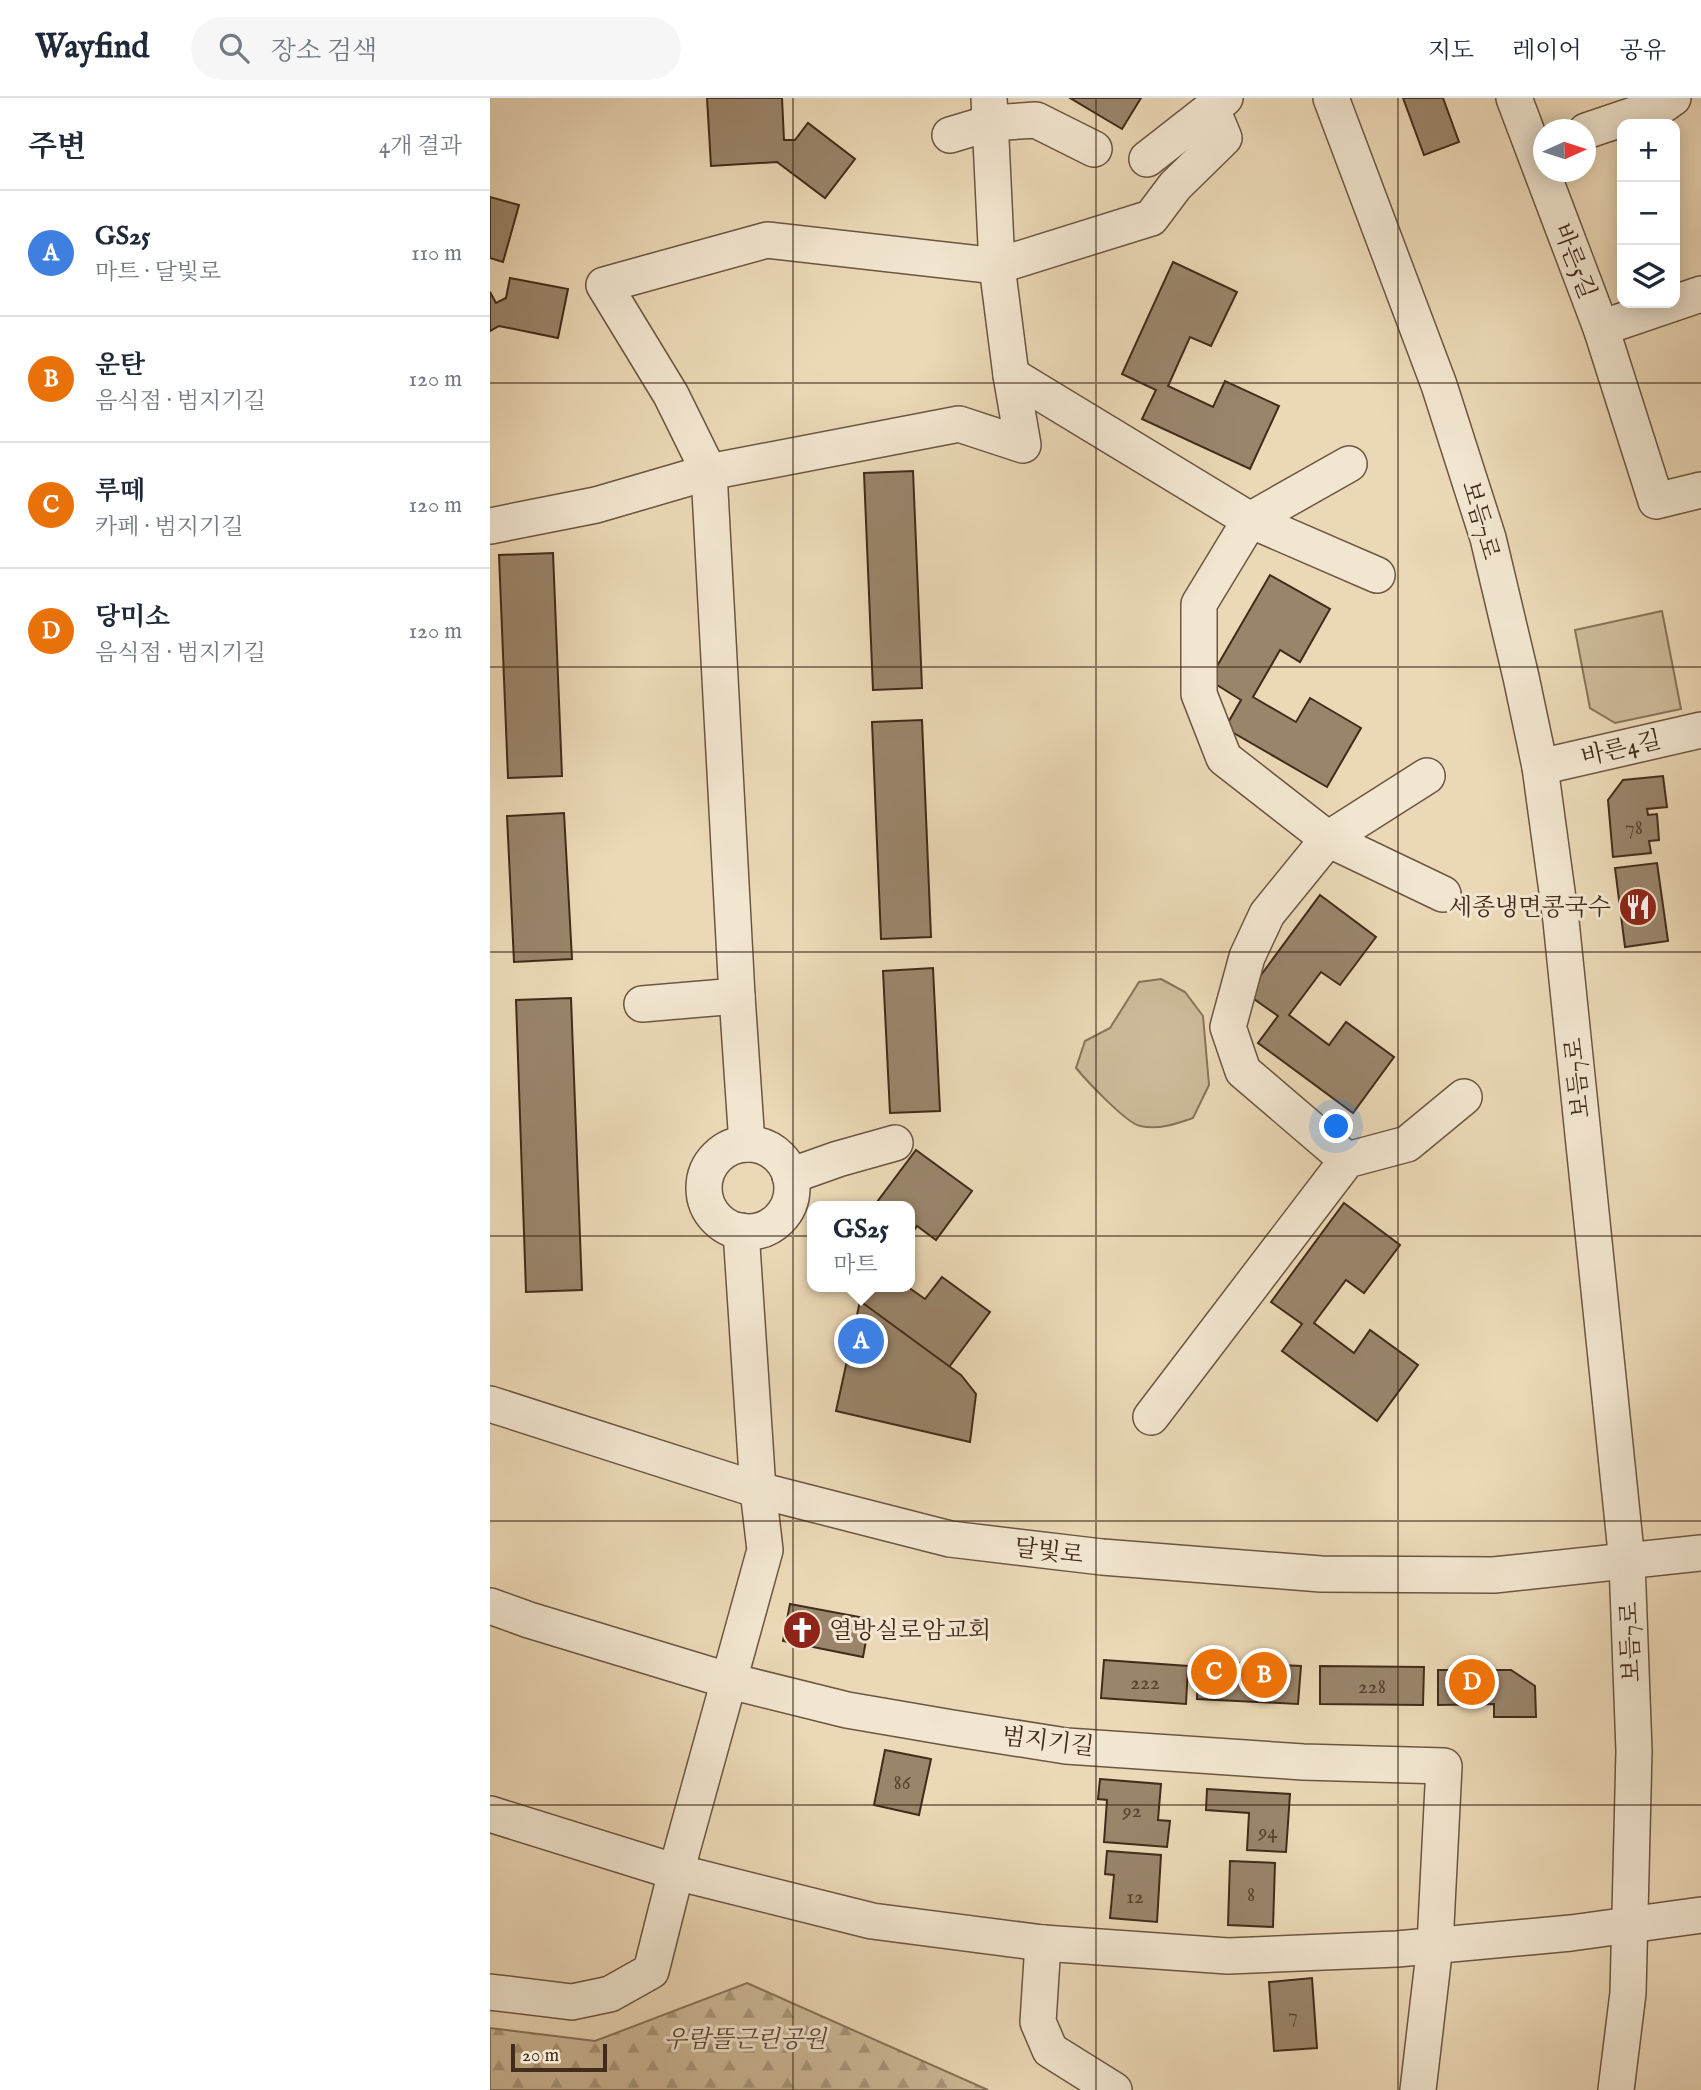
<!DOCTYPE html>
<html lang="ko">
<head>
<meta charset="utf-8">
<style>
	:root { --surface:#fff; --page:#f6f6f7; --text:#1f2937; --muted:#747a83; --line:#e0e1e3; --accent:#d93025 }
	body { margin:0; font-family:"IM FELL English","Noto Serif KR",serif; background:var(--page); color:var(--text) }
	.controls { position:absolute; right:21px; top:21px; display:grid; overflow:hidden; border-radius:14px; box-shadow:0 4px 18px #0003 }
	.controls button { width:63px; height:63px; display:grid; place-items:center; padding:0; border:0; border-bottom:2px solid var(--line); background:var(--surface); color:var(--text); font:35px sans-serif }
	.compass { position:absolute; left:1043px; top:21px; width:63px; height:63px; border-radius:50%; background:var(--surface); box-shadow:0 4px 18px #0003; rotate:87deg }
	.scale { position:absolute; left:21px; bottom:18px; width:96px; box-sizing:border-box; padding-left:7px; border:4px solid #422b1a; border-top:0; font-size:19px; line-height:24px; white-space:nowrap; color:#422b1a; -webkit-text-stroke:5px #f2e6d0; paint-order:stroke }
	.you { position:absolute; left:847px; top:1029px; width:24px; height:24px; margin:-18px; border:5px solid #fff; border-radius:50%; background:#1a73e8; box-shadow:0 0 0 10px #1a73e833 }
	.badge { display:grid; place-items:center; width:46px; height:46px; border-radius:50%; background:var(--accent); color:#fff; font-size:23px; font-weight:700 }
	.pin { position:absolute; translate:-50% -50%; border:4px solid #fff; box-shadow:0 2px 7px #0006 }
	.popup { position:absolute; left:317px; top:1103px; width:108px; height:91px; box-sizing:border-box; display:grid; place-content:center; border-radius:14px; background:var(--surface); filter:drop-shadow(0 2px 5px #0005); font-size:23px; white-space:nowrap; color:var(--muted) }
	.popup b { font-size:26px; color:var(--text) }
	.popup::after { content:''; position:absolute; left:50%; top:100%; margin-left:-14px; border:14px solid transparent; border-top-color:var(--surface) }
	.list { margin:0; padding:0; list-style:none }
	h2 { display:flex; justify-content:space-between; align-items:center; height:91px; margin:0; padding:0 28px; font-size:30px }
	h2 small { font-size:23px; font-weight:400; color:var(--muted) }
	.list li { display:grid; grid-template-columns:46px 1fr auto; gap:21px; align-items:center; box-sizing:border-box; height:126px; padding:0 28px; border-top:2px solid var(--line) }
	.list b { display:block; font-size:26px; white-space:nowrap }
	.list p { margin:0; font-size:23px; white-space:nowrap; color:var(--muted) }
	.list em { font-size:23px; font-style:normal; color:var(--muted) }
	.icon { flex:none; width:38px; height:38px; fill:none; stroke:currentColor; stroke-width:2; stroke-linecap:round; stroke-linejoin:round }
	.map { position:relative; flex:none; width:1211px; height:1992px; overflow:hidden }
	header { display:flex; align-items:center; gap:42px; box-sizing:border-box; height:98px; padding:0 35px; background:var(--surface); border-bottom:2px solid var(--line) }
	header strong { font-size:33px }
	nav { display:flex; gap:38px; margin-inline-start:auto; font-size:24px }
	.search { width:490px; height:63px; background:var(--page); display:flex; align-items:center; gap:18px; box-sizing:border-box; padding:0 24px; border-radius:38px; color:var(--muted); font-size:26px }
	main { display:flex }
	aside { flex:1; background:var(--surface) }
	.map>svg:first-child { display:block }
</style>
</head>
<body>
<header>
<strong>Wayfind</strong>
<div class="search"><svg class="icon" aria-label="search" viewBox="0 0 24 24"><circle cx="10" cy="10" r="6"/><path d="M15 15l6 6"/></svg>장소 검색</div>
<nav><a>지도</a><a>레이어</a><a>공유</a></nav>
</header>
<main>
<aside>
<h2>주변<small>4개 결과</small></h2>
<ul class="list">
<li><span class="badge" style="background:#3f7fe0">A</span><div><b>GS25</b><p>마트 · 달빛로</p></div><em>110 m</em></li>
<li><span class="badge" style="background:#e8710a">B</span><div><b>운탄</b><p>음식점 · 범지기길</p></div><em>120 m</em></li>
<li><span class="badge" style="background:#e8710a">C</span><div><b>루떼</b><p>카페 · 범지기길</p></div><em>120 m</em></li>
<li><span class="badge" style="background:#e8710a">D</span><div><b>당미소</b><p>음식점 · 범지기길</p></div><em>120 m</em></li>
</ul>
</aside>
<div class="map">
<svg width="1211" height="1992" viewBox="0 0 1211 1992">
	<defs>
		<pattern id="forest-firs" width="22" height="20" patternUnits="userSpaceOnUse" patternTransform="scale(1.75)"><rect width="22" height="20" fill="#cebb9b"/><path d="M5 1l3.5 6h-7zM16 11l3.5 6h-7z" fill="#a9987e"/></pattern>
	</defs>
	<rect width="100%" height="100%" fill="#ebd8b6"/>
	<filter id="stains"><feTurbulence type="fractalNoise" baseFrequency=".00286" numOctaves="4"/><feColorMatrix values="0 0 0 0 .2 0 0 0 0 .09 0 0 0 0 .02 0 0 0 .5 -.17"/></filter>
	<radialGradient id="worn" r=".72"><stop offset=".6" stop-color="#630" stop-opacity="0"/><stop offset="1" stop-color="#630" stop-opacity=".3"/></radialGradient>
	<g fill="#cebb9b" stroke="#88735a" stroke-width="2">
		<path d="M1172,513L1191,611L1125,625L1100,610L1085,532Z"/>
		<path d="M671,881L695,894L713,918L719,987L703,1020C686,1026 669,1032 650,1028C636,1025 596,982 586,970L595,943L620,930L649,884Z"/>
	</g>
	<path fill="url(#forest-firs)" stroke="#88735a" stroke-width="2" d="M257,1885L498,1992H0V1930L105,1943Z"/>
	<g fill="#9a856b" stroke="#422b1a" stroke-width="2">
		<path d="M217,0H292L294,42H305L318,25L365,61L335,100L287,64L221,68Z"/>
		<path d="M580,0H651L632,31Z"/>
		<path d="M913,0H953L969,44L934,57Z"/>
		<path d="M0,99L29,107L13,164L0,160Z"/>
		<path d="M683,164L747,194L721,248L700,239L678,288L723,309L735,283L789,308L760,371L652,321L666,292L632,276Z"/>
		<path d="M20,180L78,191L68,240L9,228L0,233V194L6,205L16,200Z"/>
		<path d="M423,373L432,590L383,592L374,375Z"/>
		<path d="M63,455L72,678L18,680L9,457Z"/>
		<path d="M780,477L840,511L810,564L790,552L763,599L806,624L820,600L871,630L837,689L735,630L751,602L719,582Z"/>
		<path d="M432,622L441,839L391,841L382,624Z"/>
		<path d="M1173,678L1177,709L1157,711L1158,717L1167,716L1169,742L1159,743L1161,755L1123,759L1118,702L1133,682Z"/>
		<path d="M74,715L82,861L24,864L17,718Z"/>
		<path d="M1167,765L1178,843L1135,849L1125,770Z"/>
		<path d="M830,797L886,839L850,887L831,874L799,917L839,947L856,924L904,959L863,1015L768,945L788,918L757,896Z"/>
		<path d="M443,870L450,1013L400,1015L393,873Z"/>
		<path d="M81,900L92,1192L36,1194L26,902Z"/>
		<path d="M426,1052L482,1093L446,1142L427,1128L420,1138V1108H384Z"/>
		<path d="M854,1105L910,1147L874,1195L856,1182L824,1225L864,1255L880,1232L928,1267L887,1323L792,1253L812,1226L781,1204Z"/>
		<path d="M452,1179L500,1214L459,1269L364,1199L371,1189H418L435,1201Z"/>
		<path d="M370,1203L471,1277L486,1296L480,1344L346,1313Z"/>
		<path d="M300,1506L380,1521L373,1559L293,1543Z"/>
		<path d="M614,1562L698,1568L696,1606L611,1600Z"/>
		<path d="M708,1563L811,1568L808,1606L707,1601Z"/>
		<path d="M830,1568L934,1569L933,1607L830,1606Z"/>
		<path d="M948,1572H1021L1045,1588L1046,1619H1004V1606L948,1607Z"/>
		<path d="M395,1652L441,1661L429,1717L384,1707Z"/>
		<path d="M610,1681L671,1686L668,1722L680,1723L677,1749L614,1744L617,1702L608,1701Z"/>
		<path d="M717,1691L800,1696L796,1754L757,1752L759,1715L716,1712Z"/>
		<path d="M617,1753L671,1757L667,1824L620,1820L624,1777L615,1776Z"/>
		<path d="M740,1763L785,1765L783,1829L738,1827Z"/>
		<path d="M822,1880L827,1950L784,1953L779,1884Z"/>
	</g>
	<g fill="none" stroke-linecap="round" stroke-linejoin="round">
		<defs>
			<g id="minor">
				<path d="M841,0L949,287L998,440L1031,579L1050,669L1071,823L1137,1464L1144,1653L1138,1895L1126,1992"/>
				<path d="M1024,0L1111,230L1166,403L1211,392"/>
				<path d="M1096,33L1173,7L1183,0"/>
				<path d="M460,37L500,25L546,22L604,51"/>
				<path d="M657,61L735,0"/>
				<path d="M1111,230L1211,196"/>
				<path d="M521,277L760,422L887,477"/>
				<path d="M859,366L760,422L709,506V596L734,660L838,741L937,678"/>
				<path d="M0,428L106,407L219,374L181,297L114,187L277,142L507,168L661,120L685,88L734,40L722,11"/>
				<path d="M1050,669L1211,632"/>
				<path d="M152,906L247,898"/>
				<path d="M257,1046L247,898L219,374L469,326L533,347L521,277L507,168L499,0"/>
				<circle cx="258" cy="1090" r="44"/>
				<path d="M857,1062L753,973L738,929L757,859L777,816L838,741L953,796"/>
				<path d="M300,1078L348,1061L405,1045"/>
				<path d="M0,1306L268,1392L460,1441L612,1459L831,1476L1004,1477L1211,1455"/>
				<path d="M661,1319L857,1062L917,1046L974,999"/>
				<path d="M0,1508L39,1522L240,1583L357,1612L462,1630L576,1648L813,1664L954,1668L945,1847L928,1992"/>
				<path d="M0,1716L186,1774L382,1823L553,1845L738,1858L907,1851L1081,1835L1211,1817"/>
				<path d="M553,1845L548,1924L560,1952L624,1992"/>
				<path d="M0,1894L82,1904L120,1896L161,1873L186,1774L275,1452L268,1392L251,1133"/>
			</g>
		</defs>
		<use href="#minor" stroke="#6c5641" stroke-width="38"/>
		<use href="#minor" stroke="#f2e6d0" stroke-width="35"/>
	</g>
	<path fill="none" stroke="#422b1a" stroke-width="2" stroke-opacity="0.55" d="M303,0V1992M606,0V1992M908,0V1992M0,285H1211M0,569H1211M0,854H1211M0,1138H1211M0,1423H1211M0,1707H1211"/>
	<defs>
		<symbol id="restaurant-disc" viewBox="-11 -11 22 22"><circle r="9.5" fill="#8f2418" stroke="#f2e6d0"/><path d="M-5-6h1v4h1v-4h1v4h1v-4h1v5L-1.5 .5V6h-2V.5L-5-1ZM5-6V6H3V1.5H1.5Q1.5-4 5-6Z" fill="#fff"/></symbol>
		<symbol id="church-disc" viewBox="-11 -11 22 22"><circle r="9.5" fill="#8f2418" stroke="#f2e6d0"/><path d="M-1.2-6h2.4v3.5h3.3v2.4h-3.3V6h-2.4V-.1h-3.3v-2.4h3.3Z" fill="#fff"/></symbol>
	</defs>
	<g fill-rule="evenodd">
		<use href="#restaurant-disc" x="1126" y="787" width="44" height="44"/>
		<use href="#church-disc" x="290" y="1510" width="44" height="44"/>
	</g>
	<g text-anchor="middle" stroke-width="6" stroke-linejoin="round" paint-order="stroke">
		<g font-size="21" fill="#58422e">
			<text x="1144" y="736">78</text>
			<text x="655" y="1591">222</text>
			<text x="882" y="1595">228</text>
			<text x="412" y="1691">86</text>
			<text x="642" y="1719">92</text>
			<text x="778" y="1740">94</text>
			<text x="761" y="1803">8</text>
			<text x="645" y="1805">12</text>
			<text x="803" y="1924">7</text>
		</g>
		<g font-size="24" fill="#422b1a" stroke="#f2e6d0">
			<text transform="translate(1085 163) rotate(69)" y="8">바른5길</text>
			<text transform="translate(991 422) rotate(74)" y="8">보듬7로</text>
			<text transform="translate(1131 650) rotate(-13)" y="8">바른4길</text>
			<text transform="translate(1087 980) rotate(-96)" y="8">보듬7로</text>
			<text transform="translate(559 1453) rotate(7)" y="8">달빛로</text>
			<text transform="translate(1140 1544) rotate(-92)" y="8">보듬7로</text>
			<text transform="translate(558 1643) rotate(7)" y="8">범지기길</text>
		</g>
		<g font-size="24" fill="#422b1a" stroke="#f2e6d0" text-anchor="end">
			<text x="1121" y="817">세종냉면콩국수</text>
			<text x="339" y="1540" text-anchor="start">열방실로암교회</text>
		</g>
		<g font-size="24" font-style="italic" fill="#5e4834" stroke="#f2e6d0">
			<text x="255" y="1949">우람뜰근린공원</text>
		</g>
	</g>
	<rect width="100%" height="100%" filter="url(#stains)"/>
	<rect width="100%" height="100%" fill="url(#worn)"/>
</svg>
<div class="controls">
<button>+</button>
<button>−</button>
<button><svg class="icon" aria-label="layers" viewBox="0 0 24 24"><path d="M12 4l9 5-9 5-9-5zM3 14l9 5 9-5"/></svg></button>
</div>
<svg class="compass" viewBox="-18 -18 36 36"><path d="M0-13l5 13h-10z" fill="#e53935"/><path d="M0 13l5-13h-10z" fill="#747a83"/></svg>
<div class="scale">20 m</div>
<div class="you"></div>
<div class="pin badge" style="left:371px;top:1243px;background:#3f7fe0">A</div>
<div class="popup"><b>GS25</b>마트</div>
<div class="pin badge" style="left:774px;top:1577px;background:#e8710a">B</div>
<div class="pin badge" style="left:724px;top:1574px;background:#e8710a">C</div>
<div class="pin badge" style="left:982px;top:1584px;background:#e8710a">D</div>
</div>
</main>
</body>
</html>
